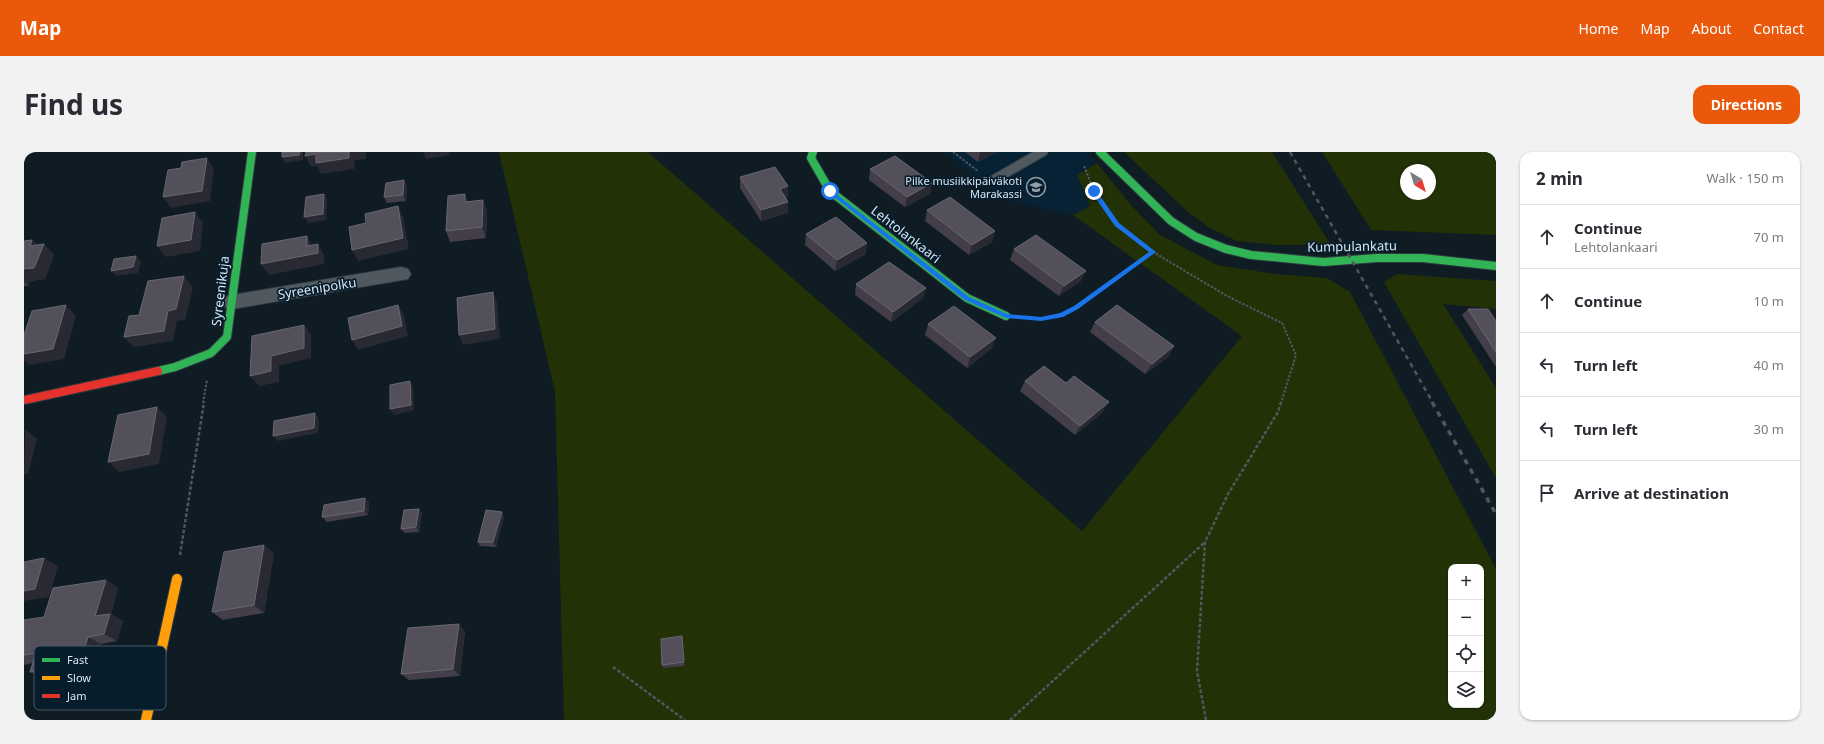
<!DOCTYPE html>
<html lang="en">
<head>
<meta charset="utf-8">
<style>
	:root { --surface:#fff; --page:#f2f2f3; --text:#2b2b33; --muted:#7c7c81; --line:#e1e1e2; --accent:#ea580c }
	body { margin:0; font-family:"Noto Sans",sans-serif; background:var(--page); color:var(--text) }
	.controls { position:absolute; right:12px; bottom:12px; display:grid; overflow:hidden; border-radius:8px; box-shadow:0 1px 3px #0004 }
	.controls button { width:36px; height:36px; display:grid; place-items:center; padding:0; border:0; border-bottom:1px solid var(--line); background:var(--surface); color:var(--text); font:20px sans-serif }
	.compass { position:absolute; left:1376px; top:12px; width:36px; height:36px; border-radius:50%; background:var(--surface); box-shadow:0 1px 3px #0004; rotate:142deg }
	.stop { position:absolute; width:12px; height:12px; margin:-9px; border:3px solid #1a73e8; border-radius:50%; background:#fff }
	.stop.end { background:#1a73e8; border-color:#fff; box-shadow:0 1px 4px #0008 }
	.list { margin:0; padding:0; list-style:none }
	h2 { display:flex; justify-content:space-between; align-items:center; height:52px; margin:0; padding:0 16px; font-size:17px }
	h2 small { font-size:13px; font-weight:400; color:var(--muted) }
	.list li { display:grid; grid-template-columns:26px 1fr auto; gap:12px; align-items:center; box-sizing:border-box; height:64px; padding:0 16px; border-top:1px solid var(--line) }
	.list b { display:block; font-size:15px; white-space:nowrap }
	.list p { margin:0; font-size:13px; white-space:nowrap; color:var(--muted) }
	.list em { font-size:13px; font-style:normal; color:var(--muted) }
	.icon { flex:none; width:22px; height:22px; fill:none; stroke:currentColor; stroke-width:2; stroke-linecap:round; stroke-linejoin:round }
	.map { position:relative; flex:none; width:1472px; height:568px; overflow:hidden; border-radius:12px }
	header { display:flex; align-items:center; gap:24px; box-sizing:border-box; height:56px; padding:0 20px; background:var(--accent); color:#fff }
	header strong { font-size:19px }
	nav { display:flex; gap:22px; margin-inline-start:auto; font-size:14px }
	.intro { display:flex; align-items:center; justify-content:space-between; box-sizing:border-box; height:96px; padding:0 24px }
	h1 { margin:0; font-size:28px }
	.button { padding:10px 18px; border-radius:12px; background:var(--accent); color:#fff; font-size:14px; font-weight:700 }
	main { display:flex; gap:24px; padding:0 24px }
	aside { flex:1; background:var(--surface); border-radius:12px; box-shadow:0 1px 3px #0004 }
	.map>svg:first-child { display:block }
</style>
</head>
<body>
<header>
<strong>Map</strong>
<nav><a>Home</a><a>Map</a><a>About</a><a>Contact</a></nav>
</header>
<div class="intro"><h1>Find us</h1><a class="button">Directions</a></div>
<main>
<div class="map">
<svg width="1472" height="568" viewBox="0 0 1472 568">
	<rect width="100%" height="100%" fill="#0f1c24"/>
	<path fill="#062234" d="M919,0H1062L1073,11L1053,23L1066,54L1049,63L982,48Z"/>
	<g fill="#223106" fill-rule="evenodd">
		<path d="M475,0H624L1058,379L1218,184L1049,63L1066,54L1053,23L1073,11L1106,52L1136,83L1193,113L1251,122L1303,126L1326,140L1472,417V568H540L531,240ZM1427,415H1457V553H1427Z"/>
		<path d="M1100,0H1248L1307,93H1253L1213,89L1186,76L1164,60Z"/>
		<path d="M1298,0H1472V83L1347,78ZM1382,18H1406V42H1382Z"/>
		<path d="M1373,122L1472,129V157L1419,152L1472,236V326L1360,130Z"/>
	</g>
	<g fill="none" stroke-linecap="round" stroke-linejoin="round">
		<defs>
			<path id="lane" d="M1009,0H1024L1022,3L975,30H967L965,27L967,24Z"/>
			<path id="street" d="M377,115L384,117L387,122L384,127L208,157L201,155L198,150L201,145L208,143Z"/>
			<g id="fast">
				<path d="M789,0L787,6L806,39L943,146L982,164"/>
				<path d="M1076,0L1147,69L1172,85L1202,97L1227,103L1299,110L1353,106H1399L1472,114"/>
				<path d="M134,219L151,215L187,201L203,185L228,0"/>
			</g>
			<path id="slow" d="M122,568L153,427"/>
			<path id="jam" d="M0,248L134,219"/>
		</defs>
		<use href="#lane" stroke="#2f383f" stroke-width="2"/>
		<use href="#street" stroke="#2f383f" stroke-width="2"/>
		<use href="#fast" stroke="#2f383f" stroke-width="10"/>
		<use href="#slow" stroke="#2f383f" stroke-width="12"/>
		<use href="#jam" stroke="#2f383f" stroke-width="10"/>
		<g stroke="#4f585e" stroke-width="2" stroke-dasharray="2.5 1.5" stroke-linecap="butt">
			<path d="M929,0L954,19"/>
			<path d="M1060,14L1070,39L1093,72L1129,100L1203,144L1258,171L1272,203L1257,251"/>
			<path d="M1005,166L1017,167L1037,163L1052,155L1129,100"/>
			<path d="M179,251L183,228"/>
		</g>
		<g stroke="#4f585e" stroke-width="2.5" stroke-dasharray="3.5 2" stroke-linecap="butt">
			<path d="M156,403L180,250"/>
			<path d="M589,515L661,568"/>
			<path d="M986,568L1180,391"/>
			<path d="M1182,568L1173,519L1181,390L1204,342L1254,260L1257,250"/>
		</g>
		<use href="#lane" fill="#505960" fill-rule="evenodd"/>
		<use href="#street" fill="#505960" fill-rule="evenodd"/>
		<use href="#fast" stroke="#30b455" stroke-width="8"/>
		<use href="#slow" stroke="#ff9f0a" stroke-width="10"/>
		<use href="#jam" stroke="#e5322d" stroke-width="8"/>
		<path stroke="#4d585e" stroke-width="2.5" stroke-dasharray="4.5 4.5" stroke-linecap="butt" d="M1266,0L1409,251"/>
		<path stroke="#4d585e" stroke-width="3.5" stroke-dasharray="5.5 5.5" stroke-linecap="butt" d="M1408,250L1472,362"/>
	</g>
	<g fill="#433e49">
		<path d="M941,0H973L954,10Z"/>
		<path d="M846,17L906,42L881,55L845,28Z"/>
		<path d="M716,25L764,45L762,46L764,61L737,69L716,36Z"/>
		<path d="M380,28L383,34L382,49L363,51L360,45Z"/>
		<path d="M444,49L463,58L462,86L426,90L422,79Z"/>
		<path d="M903,58L971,79L968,90L945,103L901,69Z"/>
		<path d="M782,82L842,102L811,119L781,93Z"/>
		<path d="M8,88L14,93L20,92L30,103L21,127L6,129L4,134H0V89Z"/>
		<path d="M990,97L1057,129L1035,144L986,108Z"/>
		<path d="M832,132L902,136L899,146L867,170L831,143Z"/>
		<path d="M1444,157L1472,169V215L1438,163Z"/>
		<path d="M1071,170L1150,194L1144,205L1121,222L1066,180Z"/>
		<path d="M904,172L968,196L943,216L901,183Z"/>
		<path d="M1001,229L1079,260L1051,283L996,239Z"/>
		<path d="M341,346L345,351L344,363L303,370L298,365Z"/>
		<path d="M398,361L395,380L381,381L377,377Z"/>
		<path d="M480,364L472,395L456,394L454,390Z"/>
		<path d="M250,401L240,461L199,468L188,460Z"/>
		<path d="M82,428L94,436L87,462L99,469L93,489L77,492L70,519L21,527L6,520L9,511L0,513V468L20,465Z"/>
		<path d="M441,479L436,524L385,528L377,522Z"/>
		<path d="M659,488L660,514L639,516L638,513Z"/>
	</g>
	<g fill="#282932">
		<path d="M276,0H279V8L261,11L258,5Z"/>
		<path d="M325,0H342V7L331,8L330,17L297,22L293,14L287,15L281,4L292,2Z"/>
		<path d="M399,0H425L426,3L402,7Z"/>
		<path d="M956,0H973L954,10Z"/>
		<path d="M183,6L190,17L186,49L147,56L139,45Z"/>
		<path d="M380,28L383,34L382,49L379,43Z"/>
		<path d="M908,31L906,42L881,55L883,45Z"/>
		<path d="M764,34V45L755,48L756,37Z"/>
		<path d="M300,42L303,48L302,68L284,71L280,65Z"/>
		<path d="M441,42L445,53L441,50Z"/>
		<path d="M459,48L463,58L462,86L458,75Z"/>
		<path d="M764,50V61L737,69V58Z"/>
		<path d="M374,54L379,65L385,97L334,109L328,98Z"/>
		<path d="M171,60L179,71L176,99L142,105L133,94Z"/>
		<path d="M971,79L968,90L945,103L948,93Z"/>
		<path d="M283,84L289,95L294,92L300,103V112L245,123L237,112L283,94Z"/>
		<path d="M8,88L18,97L20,92L30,103L21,127L6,129L4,134L0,130V117L6,94Z"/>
		<path d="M843,91L842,102L811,119L813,108Z"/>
		<path d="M112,104L117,109L114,121L92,124L87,119Z"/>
		<path d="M1062,119L1057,129L1035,144L1040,134Z"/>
		<path d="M160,124L169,135L161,168L153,169L149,189L110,195L100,185L144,159Z"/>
		<path d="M902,136L899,146L867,170L869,160Z"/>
		<path d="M469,140L473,151L476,187L439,193L435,183Z"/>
		<path d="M42,153L52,164L40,207L5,213L0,209V202Z"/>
		<path d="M374,153L380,163L384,184L334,198L328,188Z"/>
		<path d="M280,173L287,183V206L255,214V230L235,234L226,224Z"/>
		<path d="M972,186L968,196L943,216L946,205Z"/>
		<path d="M1150,194L1144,205L1121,222L1128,212Z"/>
		<path d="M386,229L389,235L390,258L370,263L366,257Z"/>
		<path d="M1085,250L1079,260L1051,283L1056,274Z"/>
		<path d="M133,255L143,265L135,312L95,320L84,310Z"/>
		<path d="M291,261L295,267L294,281L253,289L249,284Z"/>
		<path d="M1,277L13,287L4,322H0Z"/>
		<path d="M341,346L345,351L344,363L340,359Z"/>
		<path d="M395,357L398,361L395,380L392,375Z"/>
		<path d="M478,360L480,364L472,395L469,390Z"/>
		<path d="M240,393L250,401L240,461L230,453Z"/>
		<path d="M20,406L34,414L25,445L0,449V439Z"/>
		<path d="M82,428L94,436L87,462L99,469L93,489L80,482L71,464Z"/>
		<path d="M435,472L441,479L436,524L429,517Z"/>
		<path d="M64,485L77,492L70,519L56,512Z"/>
	</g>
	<g fill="#53505b" stroke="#686772">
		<path d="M258,0H276L275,3L258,5Z"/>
		<path d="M282,0H325V6L292,11V2L281,4Z"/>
		<path d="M871,4L908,31L883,45L846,17Z"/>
		<path d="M183,6L178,39L139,45L144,18L157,16L158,10Z"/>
		<path d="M751,15L764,34L756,37L764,50L737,58L716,25Z"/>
		<path d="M380,28L379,43L360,45L362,31Z"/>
		<path d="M300,42L299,62L280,65L282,45Z"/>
		<path d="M441,42V50L459,48L458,75L422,79L424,44Z"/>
		<path d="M926,45L971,79L948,93L903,58Z"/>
		<path d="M374,54L379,86L328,98L325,75L342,71L341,62Z"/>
		<path d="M171,60L167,88L133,94L138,66Z"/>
		<path d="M812,65L843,91L813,108L782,82Z"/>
		<path d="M1012,83L1062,119L1040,134L990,97Z"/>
		<path d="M283,84V94L294,92V101L237,112L238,92Z"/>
		<path d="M8,88L6,94L20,92L10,116L0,117V89Z"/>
		<path d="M112,104L109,115L87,119L90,107Z"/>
		<path d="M865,110L902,136L869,160L832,132Z"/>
		<path d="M160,124L152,157L144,159L140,179L100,185L105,164L115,163L124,129Z"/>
		<path d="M469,140L471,177L435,183L433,146Z"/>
		<path d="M42,153L29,197L0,202V183L8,159Z"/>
		<path d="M374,153L378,174L328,188L324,166Z"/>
		<path d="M1093,153L1150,194L1128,212L1071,170Z"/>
		<path d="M930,154L972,186L946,205L904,172Z"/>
		<path d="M1444,157H1464L1472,169V200Z"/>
		<path d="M280,173V196L247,204V219L226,224L228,184Z"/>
		<path d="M1020,214L1042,231L1050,224L1085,250L1056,274L1001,229Z"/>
		<path d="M386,229L387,253L366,257V233Z"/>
		<path d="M133,255L125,302L84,310L94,263Z"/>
		<path d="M291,261L290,276L249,284L250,269Z"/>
		<path d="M341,346L340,359L298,365L300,353Z"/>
		<path d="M395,357L392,375L377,377L380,358Z"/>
		<path d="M462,358L478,360L469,390H454Z"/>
		<path d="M240,393L230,453L188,460L200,400Z"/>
		<path d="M20,406L11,437L0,439V410Z"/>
		<path d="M82,428L71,464L86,462L80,482L64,485L56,512L6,520L12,501L0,503V468L20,465L29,436Z"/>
		<path d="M435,472L429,517L377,522L384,476Z"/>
		<path d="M658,484L660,510L638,513L637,487Z"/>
	</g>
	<path fill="#1a73e8" d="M804,38H807L945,145L983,162L1017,165L1036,161L1050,154L1125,100L1091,74L1068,41V38H1072L1095,71L1132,100L1054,157L1039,165L1017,169L982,166L941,148L804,40Z"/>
	<defs>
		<symbol id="school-ring" viewBox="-11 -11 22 22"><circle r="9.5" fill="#071d2c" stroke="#929fa9" stroke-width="1.5"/><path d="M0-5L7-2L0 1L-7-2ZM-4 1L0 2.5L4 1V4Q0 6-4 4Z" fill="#929fa9"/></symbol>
	</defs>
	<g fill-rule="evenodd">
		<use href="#school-ring" x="1001" y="24" width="22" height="22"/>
	</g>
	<g text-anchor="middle" stroke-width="3.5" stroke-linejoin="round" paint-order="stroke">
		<g font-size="11" fill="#d9e6f1" stroke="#071d2c" text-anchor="end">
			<text x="998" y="33">Pilke musiikkipäiväkoti<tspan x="998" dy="13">Marakassi</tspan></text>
		</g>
		<g font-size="13" fill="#d9e6f1" stroke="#071d2c">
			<text transform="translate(882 82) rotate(38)" y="5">Lehtolankaari</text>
			<text transform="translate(1328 94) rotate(-1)" y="5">Kumpulankatu</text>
			<text transform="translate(293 136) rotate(-9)" y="5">Syreenipolku</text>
			<text transform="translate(196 139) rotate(-83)" y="5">Syreenikuja</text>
		</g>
	</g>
	<rect x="10" y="494" width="132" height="64" rx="6" fill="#071d2c" stroke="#465967" stroke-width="1"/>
	<rect x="18" y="506" width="18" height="4" fill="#30b455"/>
	<rect x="18" y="524" width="18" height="4" fill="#ff9f0a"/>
	<rect x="18" y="542" width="18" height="4" fill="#e5322d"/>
	<g font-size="11" fill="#d9e6f1">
		<text x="43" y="512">Fast</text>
		<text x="43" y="530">Slow</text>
		<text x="43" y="548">Jam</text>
	</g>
</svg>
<div class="controls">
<button>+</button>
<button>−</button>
<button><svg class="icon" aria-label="locate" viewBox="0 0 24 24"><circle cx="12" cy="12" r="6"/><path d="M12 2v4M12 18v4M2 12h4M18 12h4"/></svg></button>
<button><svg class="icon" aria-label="layers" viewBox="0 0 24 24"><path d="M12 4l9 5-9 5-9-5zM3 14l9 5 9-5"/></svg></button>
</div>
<svg class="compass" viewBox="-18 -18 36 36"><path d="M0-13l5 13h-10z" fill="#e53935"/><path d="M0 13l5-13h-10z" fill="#7c7c81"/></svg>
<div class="stop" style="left:806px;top:39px"></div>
<div class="stop end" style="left:1070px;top:39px"></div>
</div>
<aside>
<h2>2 min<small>Walk · 150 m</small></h2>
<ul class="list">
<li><svg class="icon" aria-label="ahead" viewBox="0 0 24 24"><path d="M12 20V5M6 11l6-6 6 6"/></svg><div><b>Continue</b><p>Lehtolankaari</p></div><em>70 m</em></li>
<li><svg class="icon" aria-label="ahead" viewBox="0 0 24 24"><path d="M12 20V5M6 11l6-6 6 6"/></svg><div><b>Continue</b></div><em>10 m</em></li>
<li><svg class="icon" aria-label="left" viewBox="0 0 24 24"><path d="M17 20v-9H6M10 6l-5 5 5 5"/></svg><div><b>Turn left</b></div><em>40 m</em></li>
<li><svg class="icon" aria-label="left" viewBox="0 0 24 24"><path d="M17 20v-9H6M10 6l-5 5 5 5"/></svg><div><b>Turn left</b></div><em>30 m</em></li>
<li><svg class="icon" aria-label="arrive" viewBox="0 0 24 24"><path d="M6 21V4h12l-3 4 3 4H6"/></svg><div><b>Arrive at destination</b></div></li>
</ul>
</aside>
</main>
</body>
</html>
